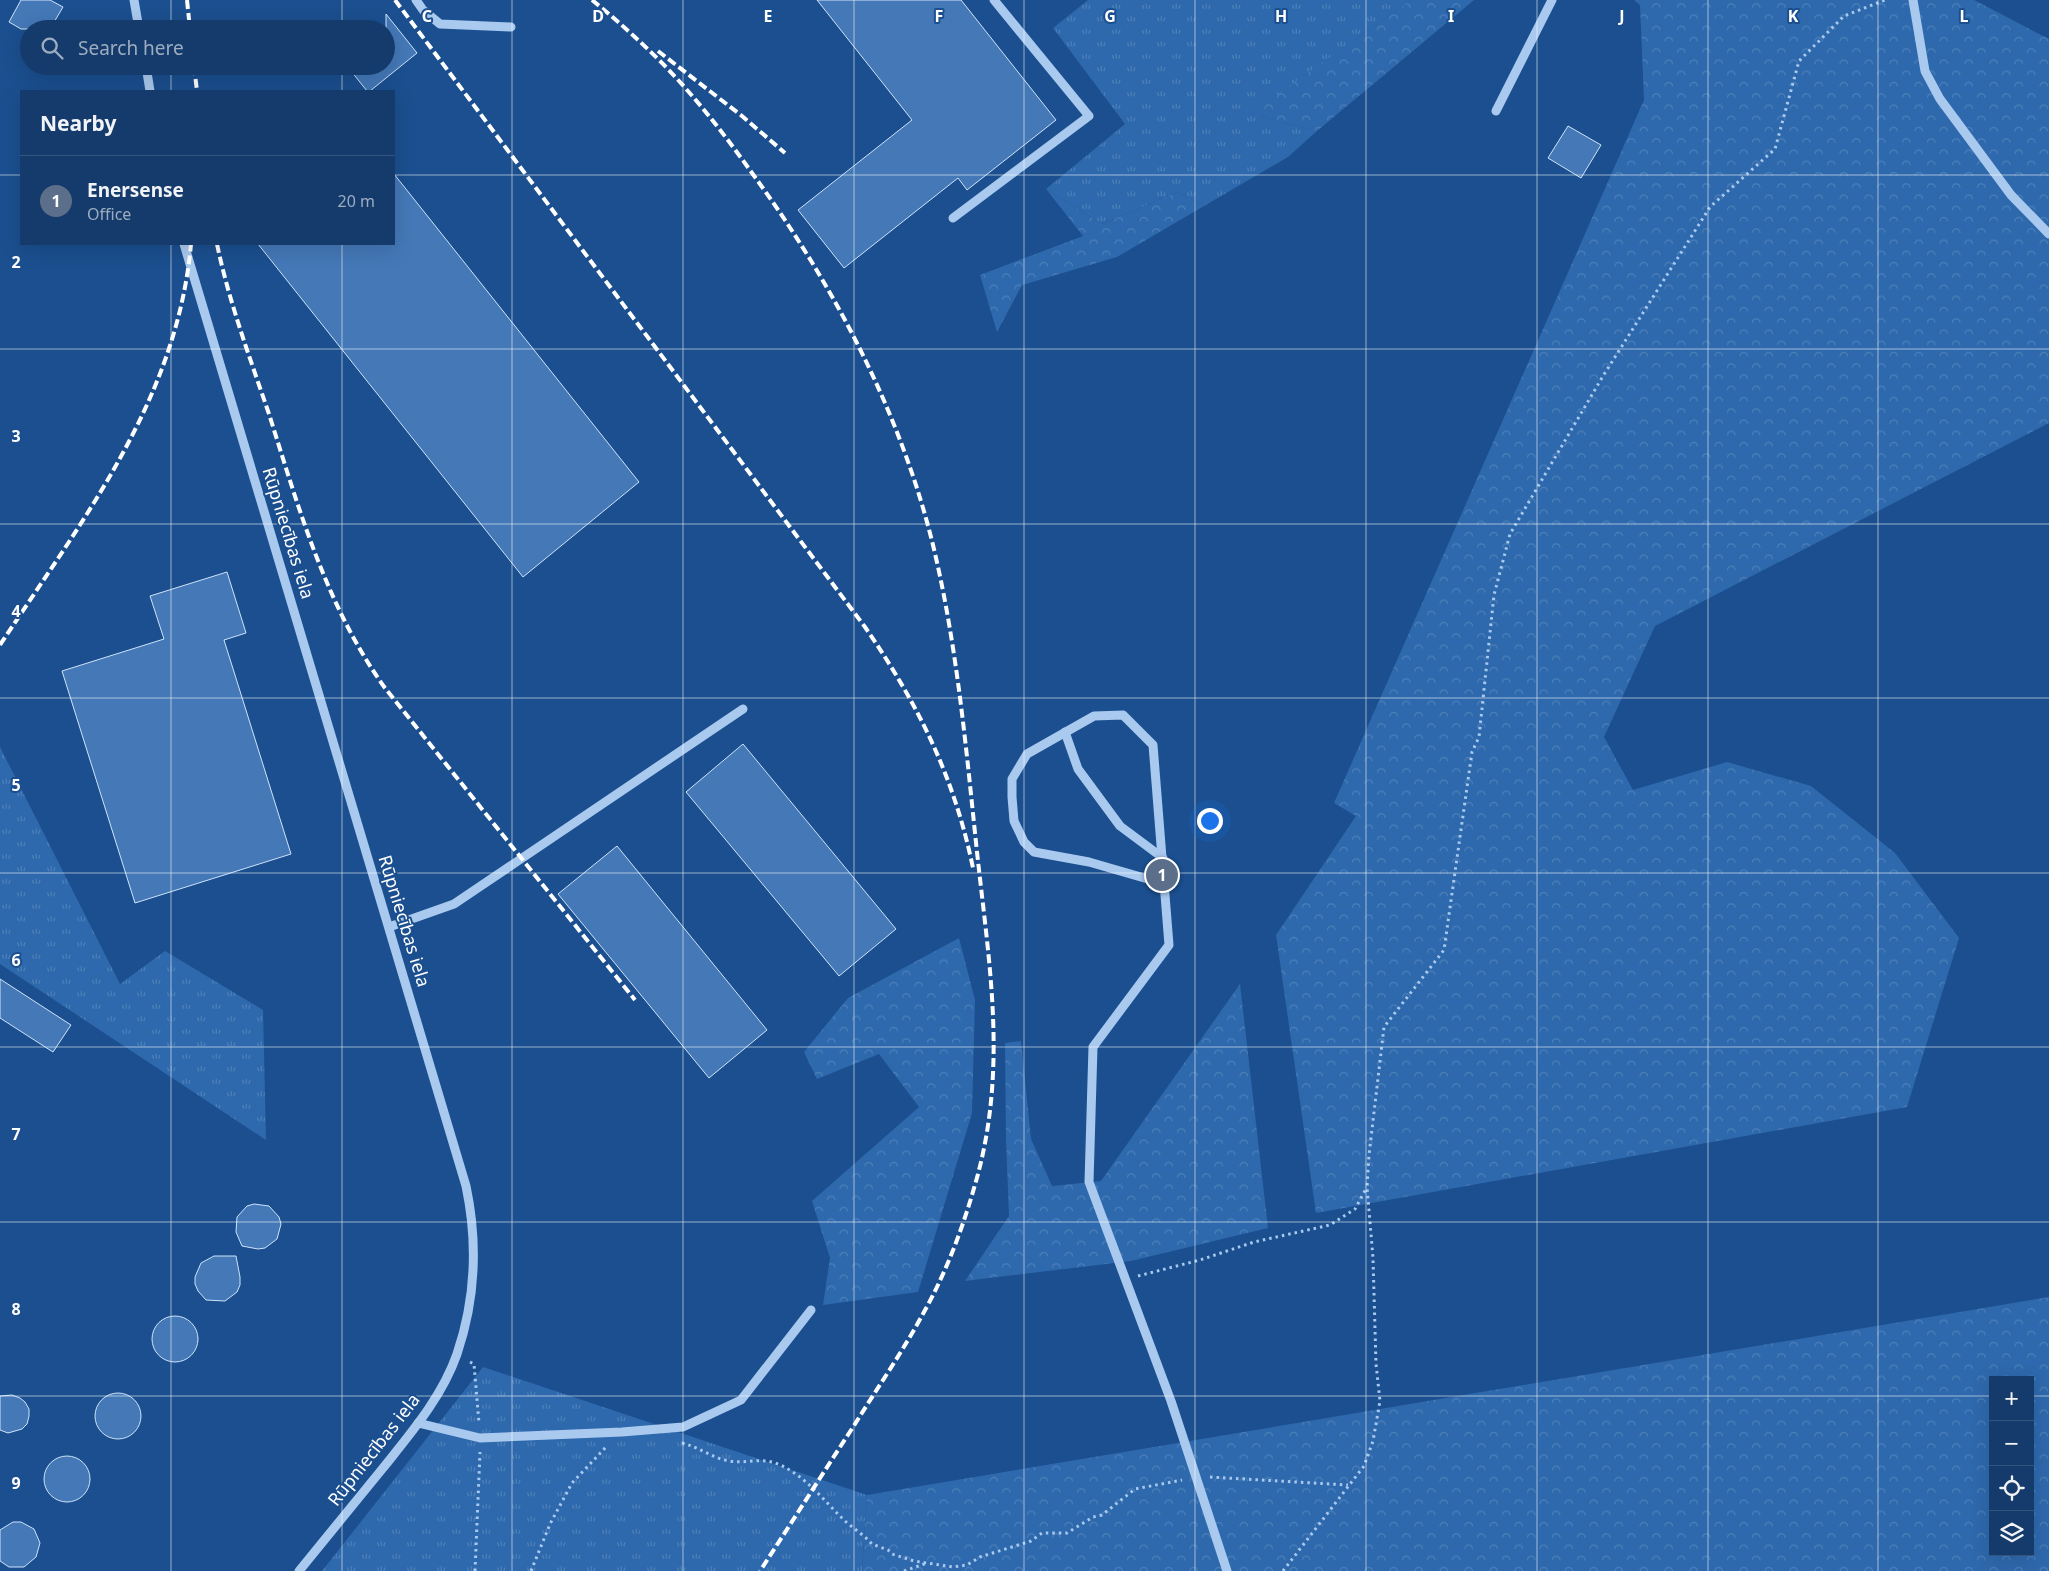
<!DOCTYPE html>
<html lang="en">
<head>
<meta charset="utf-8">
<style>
	:root { --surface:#143b6b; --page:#214673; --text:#f1f3f6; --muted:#9dadc1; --line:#33557e; --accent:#ffd166 }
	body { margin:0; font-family:"Noto Sans",sans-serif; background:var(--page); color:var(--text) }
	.controls { position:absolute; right:15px; bottom:15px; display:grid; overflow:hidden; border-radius:0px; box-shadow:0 5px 20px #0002 }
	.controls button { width:45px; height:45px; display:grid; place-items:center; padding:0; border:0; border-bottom:1px solid var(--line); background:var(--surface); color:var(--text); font:25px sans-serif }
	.you { position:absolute; left:1209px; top:820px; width:18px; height:18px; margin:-12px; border:4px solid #fff; border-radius:50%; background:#1a73e8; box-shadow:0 0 0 8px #1a73e833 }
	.badge { display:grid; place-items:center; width:32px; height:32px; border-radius:50%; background:var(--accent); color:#fff; font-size:16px; font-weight:700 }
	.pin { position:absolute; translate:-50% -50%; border:2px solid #fff; box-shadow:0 1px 5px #0006 }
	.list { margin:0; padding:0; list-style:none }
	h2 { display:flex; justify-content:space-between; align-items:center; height:65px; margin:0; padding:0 20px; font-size:21px }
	h2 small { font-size:16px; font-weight:400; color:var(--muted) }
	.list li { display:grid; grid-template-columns:32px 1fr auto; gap:15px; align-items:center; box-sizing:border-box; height:90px; padding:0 20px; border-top:1px solid var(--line) }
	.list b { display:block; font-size:19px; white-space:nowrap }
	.list p { margin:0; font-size:16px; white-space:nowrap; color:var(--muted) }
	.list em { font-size:16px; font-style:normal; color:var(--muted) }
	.icon { flex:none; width:28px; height:28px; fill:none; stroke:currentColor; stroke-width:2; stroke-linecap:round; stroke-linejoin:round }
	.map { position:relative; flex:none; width:2049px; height:1571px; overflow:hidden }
	.search { position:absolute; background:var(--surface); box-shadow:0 5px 20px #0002; left:20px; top:20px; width:375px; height:55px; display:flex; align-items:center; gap:12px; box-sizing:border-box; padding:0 18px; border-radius:28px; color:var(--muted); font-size:19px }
	.panel { position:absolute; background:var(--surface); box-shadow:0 5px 20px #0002; left:20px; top:90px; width:375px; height:155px; border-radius:0px }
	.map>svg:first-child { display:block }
</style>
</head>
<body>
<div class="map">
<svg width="2049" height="1571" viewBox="0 0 2049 1571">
	<defs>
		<pattern id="grass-tufts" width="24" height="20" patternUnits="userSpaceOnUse" patternTransform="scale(1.25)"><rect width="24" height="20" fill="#2e69ad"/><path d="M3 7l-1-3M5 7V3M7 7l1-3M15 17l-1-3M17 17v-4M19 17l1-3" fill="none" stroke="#4d80b9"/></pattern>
		<pattern id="forest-crowns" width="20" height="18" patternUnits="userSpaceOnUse" patternTransform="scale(1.25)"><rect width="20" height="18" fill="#2e69ad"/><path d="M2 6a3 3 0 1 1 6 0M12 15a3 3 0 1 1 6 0" fill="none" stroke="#4d80b9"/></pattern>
	</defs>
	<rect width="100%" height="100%" fill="#1b4f8f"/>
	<g fill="url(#grass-tufts)">
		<path d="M1088,0H1411L1251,114L1317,131L1288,157L1204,206L1178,192L1102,224L1046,189L1125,124L1053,28Z"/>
		<path d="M0,747L120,984L165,951L263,1010L266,1140L0,964Z"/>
		<path d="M483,1367L867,1495L862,1571H322Z"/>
	</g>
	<g fill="url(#forest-crowns)" fill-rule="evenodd">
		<path d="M1411,0H1474L1317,131L1250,114Z"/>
		<path d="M1634,0H1974L2049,39V423L1655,626L1604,737L1633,790L1727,762L1811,786L1895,853L1959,938L1907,1107L1316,1213L1276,935L1356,816L1334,803L1644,100L1640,5Z"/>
		<path d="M1046,189L1102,224L1178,192L1204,206L1117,257L1022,285L997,332L980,275L1083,236Z"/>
		<path d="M959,938L975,1000L972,1113L918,1292L823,1305L830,1258L812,1201L919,1107L879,1054L817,1079L804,1052L848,998Z"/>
		<path d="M1240,984L1268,1228L1131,1261L965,1281L1009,1216L1006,1141L1005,1043L1021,1041L1031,1139L1052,1186L1101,1181Z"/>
		<path d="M2049,1297V1571H862L867,1495ZM1993,1380H2030V1552H1993Z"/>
	</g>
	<g fill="#4478b7" stroke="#cfe3fa">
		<path d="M21,0H50L63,7L50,29H21L9,22Z"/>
		<path d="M817,0H961L1056,120L967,190L958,178L844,268L798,210L912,120Z"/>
		<path d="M386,14L417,53L370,91H367L347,66H386Z"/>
		<path d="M1568,126L1601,145L1581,178L1548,158Z"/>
		<path d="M394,174L639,482L523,577L258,244H394Z"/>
		<path d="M227,572L246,633L224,640L291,854L135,903L62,671L164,639L150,596Z"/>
		<path d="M743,744L896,929L839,976L686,792Z"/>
		<path d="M617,846L767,1030L709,1078L558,894Z"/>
		<path d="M0,979L71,1025L53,1052L0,1018Z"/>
		<path d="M254,1204L269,1206L279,1217L281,1224L277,1239L265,1248L258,1249L242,1246L236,1232L237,1217L247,1206Z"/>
		<path d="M214,1256H236L240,1277V1285L237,1292L225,1301L206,1300L198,1291L195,1284V1277L201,1263Z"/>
		<circle cx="175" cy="1339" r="23"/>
		<circle cx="118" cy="1416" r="23"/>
		<path d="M12,1395L20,1398L25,1402L29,1409V1416L27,1424L22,1429L8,1433L0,1430V1396Z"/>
		<circle cx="67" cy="1479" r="23"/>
		<path d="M13,1522H21L34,1529L40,1543L36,1557L24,1567H9L0,1561V1530Z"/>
	</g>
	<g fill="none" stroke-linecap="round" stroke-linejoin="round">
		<g stroke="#a9c9ee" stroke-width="3" stroke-dasharray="2.5 4" stroke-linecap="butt">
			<path d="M1138,1276L1200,1260L1254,1242L1330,1225L1355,1209L1367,1187"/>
			<path d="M470,1362L474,1364L479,1423"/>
			<path d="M682,1443C699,1447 712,1458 729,1461C746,1464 762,1457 778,1464C806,1476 824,1501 845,1521C854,1529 864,1535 872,1544L888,1550L892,1554L914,1561L953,1567L967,1565L980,1557L1031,1541L1042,1533H1067L1093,1517L1102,1515L1135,1489L1182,1480"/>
			<path d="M1210,1477L1348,1485"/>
			<path d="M475,1571L480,1452"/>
			<path d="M531,1571L550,1524L572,1483L606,1447"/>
			<path d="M904,1571L927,1563"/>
			<path d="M1283,1571L1364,1466L1373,1441L1380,1401L1376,1364L1373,1258L1367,1187L1369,1155L1384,1027L1444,950L1472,752L1479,737L1494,595L1510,534L1603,376L1710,207L1775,149L1799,61L1844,16L1885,0"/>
		</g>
		<g stroke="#a9c9ee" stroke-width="9">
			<path d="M134,0L139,29"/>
			<path d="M416,0L423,10L440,24L511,27"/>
			<path d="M1913,0L1925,71L1940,99L2011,195L2049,234"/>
			<path d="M146,66L150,91"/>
			<path d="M1496,111L1552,0"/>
			<path d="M953,218L1089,116L994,0"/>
			<path d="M184,244L466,1186C478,1243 476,1298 457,1354C442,1397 411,1433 383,1468C355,1502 327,1537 299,1571"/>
			<path d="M1065,732L1078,769L1120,826L1163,858"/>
			<path d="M1165,884L1089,862L1034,852L1024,842L1014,821L1012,797V779L1027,754L1094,716L1123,715L1153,745L1169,945L1093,1047L1089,1182L1171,1401L1227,1571"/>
			<path d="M389,927L454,904L743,709"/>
			<path d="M418,1423L480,1438L622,1432L683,1427L741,1400L811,1310"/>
		</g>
		<g stroke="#fff" stroke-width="4" stroke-dasharray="9 4" stroke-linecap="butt">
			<path d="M187,0L190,29"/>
			<path d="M395,0L865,627C918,704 954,776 973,868"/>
			<path d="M592,0C617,20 641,42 664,65C696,98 725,135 752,173C832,282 899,409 932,541C957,643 966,748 977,852C989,963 1007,1064 978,1174C965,1222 948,1269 924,1312C903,1351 878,1387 855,1424C823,1473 792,1522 760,1571"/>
			<path d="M658,51L742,116L785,153"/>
			<path d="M194,66L197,91"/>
			<path d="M217,244C229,302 250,358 269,414C299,509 326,606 385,688L635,1000"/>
			<path d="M0,645C83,519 177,400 191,244"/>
		</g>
	</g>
	<path fill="none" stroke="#fff" stroke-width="1" stroke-opacity="0.55" d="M171,0V29M342,0V29M512,0V1571M683,0V1571M854,0V1571M1024,0V1571M1195,0V1571M1366,0V1571M1537,0V1571M1708,0V1571M1878,0V1571M171,66V91M342,66V91M0,175H21M394,175H2049M171,244V1571M342,244V1571M0,349H2049M0,524H2049M0,698H2049M0,873H2049M0,1047H2049M0,1222H2049M0,1396H1993M2030,1396H2049"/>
	<g text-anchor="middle" stroke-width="4" stroke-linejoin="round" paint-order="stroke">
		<g font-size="18" fill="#fff" stroke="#1b4f8f">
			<text transform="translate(288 533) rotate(73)" y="6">Rūpniecības iela</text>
			<text transform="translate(404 921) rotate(73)" y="6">Rūpniecības iela</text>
			<text transform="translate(374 1450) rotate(-52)" y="6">Rūpniecības iela</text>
		</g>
	</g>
	<g font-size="16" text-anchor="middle" font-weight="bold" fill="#fff" stroke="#1b4f8f" stroke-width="4" stroke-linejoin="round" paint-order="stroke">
		<text x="427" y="22">C</text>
		<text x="598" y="22">D</text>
		<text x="768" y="22">E</text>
		<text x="939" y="22">F</text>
		<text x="1110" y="22">G</text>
		<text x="1281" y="22">H</text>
		<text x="1451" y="22">I</text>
		<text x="1622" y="22">J</text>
		<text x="1793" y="22">K</text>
		<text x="1964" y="22">L</text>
		<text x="16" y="268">2</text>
		<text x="16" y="442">3</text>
		<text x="16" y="617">4</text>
		<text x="16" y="791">5</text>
		<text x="16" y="966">6</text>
		<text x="16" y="1140">7</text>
		<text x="16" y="1315">8</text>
		<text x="16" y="1489">9</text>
	</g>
</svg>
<div class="controls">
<button>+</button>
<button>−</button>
<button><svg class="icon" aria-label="locate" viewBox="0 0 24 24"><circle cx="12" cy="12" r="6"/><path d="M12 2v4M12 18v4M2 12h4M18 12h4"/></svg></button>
<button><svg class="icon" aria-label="layers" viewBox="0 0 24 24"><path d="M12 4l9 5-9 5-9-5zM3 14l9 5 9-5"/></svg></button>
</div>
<div class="you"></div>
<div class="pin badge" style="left:1162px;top:875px;background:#5c6f8a">1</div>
<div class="search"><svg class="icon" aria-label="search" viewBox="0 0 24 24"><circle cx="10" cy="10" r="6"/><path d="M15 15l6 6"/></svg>Search here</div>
<section class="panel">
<h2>Nearby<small></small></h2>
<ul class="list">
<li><span class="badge" style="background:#5c6f8a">1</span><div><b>Enersense</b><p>Office</p></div><em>20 m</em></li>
</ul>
</section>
</div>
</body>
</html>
